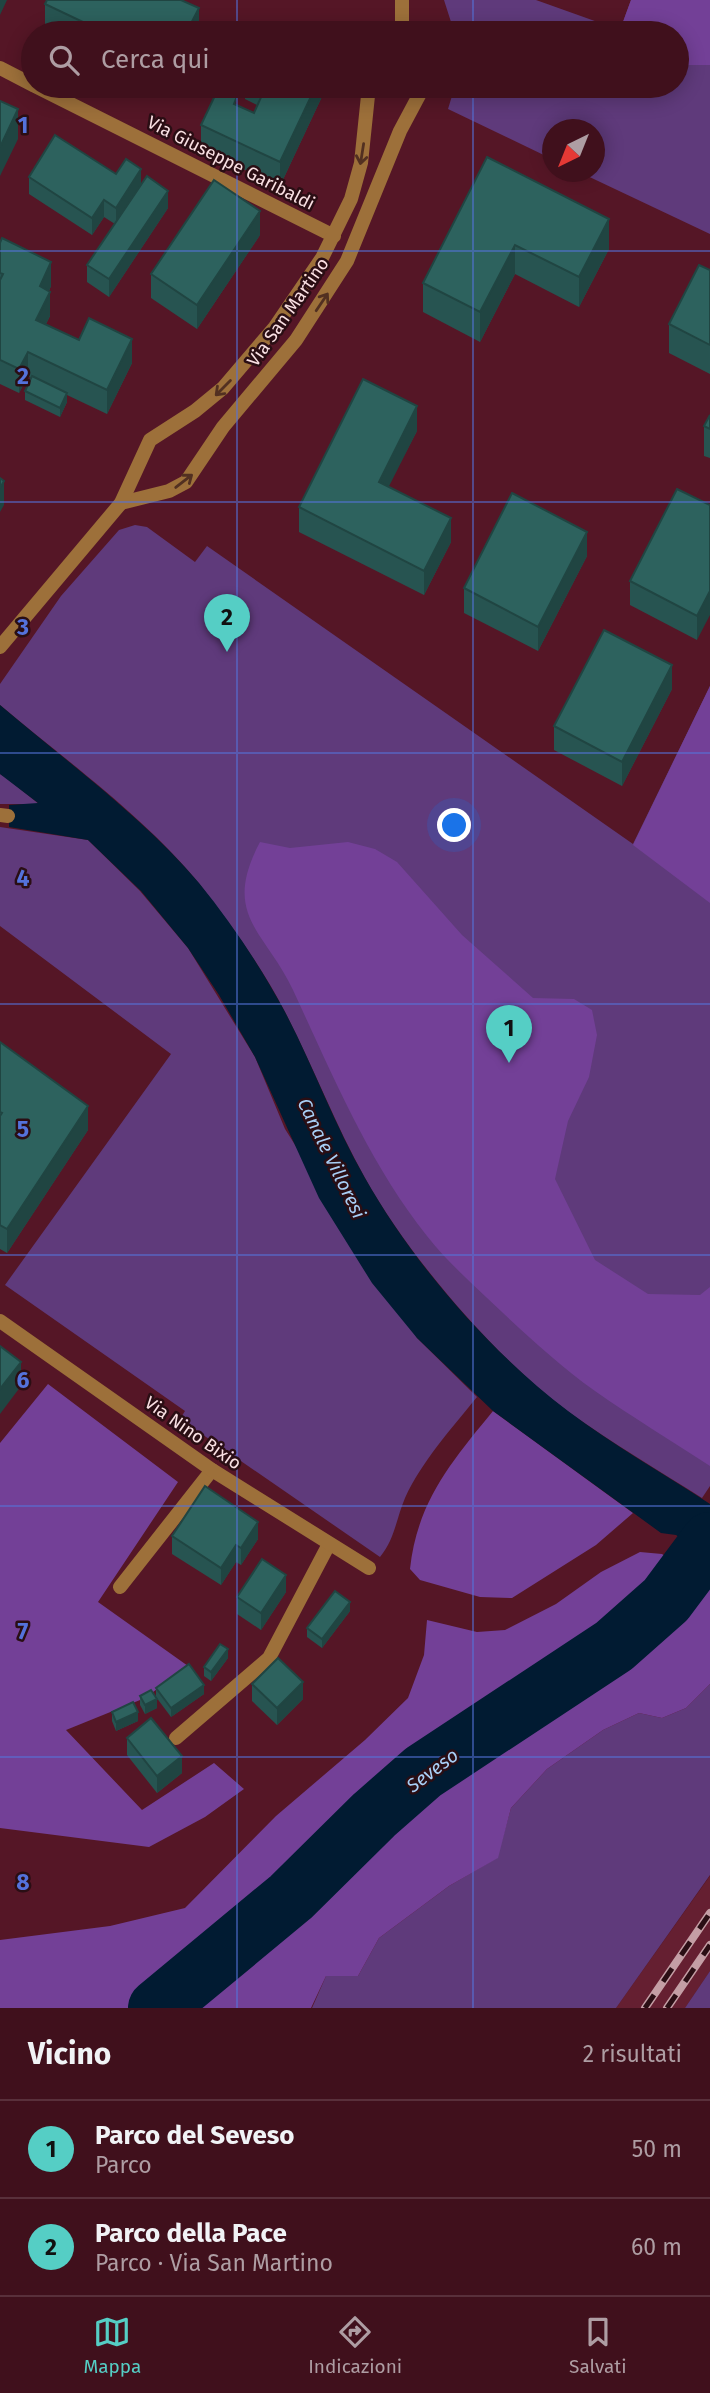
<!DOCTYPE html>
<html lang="it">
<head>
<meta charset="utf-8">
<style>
	:root { --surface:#40101c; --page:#4b1e29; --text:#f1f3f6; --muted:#ae9da3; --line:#59303b; --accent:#55cec5 }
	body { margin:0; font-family:"Fira Sans",sans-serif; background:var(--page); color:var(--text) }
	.compass { position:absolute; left:542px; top:119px; width:63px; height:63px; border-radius:50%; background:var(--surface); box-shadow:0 4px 18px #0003; rotate:223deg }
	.you { position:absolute; left:455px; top:826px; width:24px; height:24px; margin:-18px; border:5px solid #fff; border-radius:50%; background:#1a73e8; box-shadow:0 0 0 10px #1a73e833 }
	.badge { display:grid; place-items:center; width:46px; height:46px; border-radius:50%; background:var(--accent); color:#111; font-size:23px; font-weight:700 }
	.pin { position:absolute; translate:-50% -58px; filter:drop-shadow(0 2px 4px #0008) }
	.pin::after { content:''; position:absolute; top:37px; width:24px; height:21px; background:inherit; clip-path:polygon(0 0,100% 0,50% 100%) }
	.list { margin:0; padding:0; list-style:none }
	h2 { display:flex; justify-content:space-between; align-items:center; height:91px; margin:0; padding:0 28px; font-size:30px }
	h2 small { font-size:23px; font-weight:400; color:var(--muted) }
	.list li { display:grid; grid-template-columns:46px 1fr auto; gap:21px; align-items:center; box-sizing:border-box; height:98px; padding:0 28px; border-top:2px solid var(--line) }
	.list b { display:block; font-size:26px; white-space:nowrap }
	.list p { margin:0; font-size:23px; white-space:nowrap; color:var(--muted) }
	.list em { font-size:23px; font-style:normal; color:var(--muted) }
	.icon { flex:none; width:38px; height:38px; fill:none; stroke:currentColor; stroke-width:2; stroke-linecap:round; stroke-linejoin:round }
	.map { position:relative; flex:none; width:710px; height:2008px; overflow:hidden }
	.search { position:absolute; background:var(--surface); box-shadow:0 4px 18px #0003; left:21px; right:21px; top:21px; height:77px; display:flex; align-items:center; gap:18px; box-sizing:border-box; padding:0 24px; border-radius:38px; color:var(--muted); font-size:26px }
	.sheet { height:287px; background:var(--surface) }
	nav { display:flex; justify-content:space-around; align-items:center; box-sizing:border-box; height:98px; border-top:2px solid var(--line); background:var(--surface); font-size:19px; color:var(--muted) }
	nav a { display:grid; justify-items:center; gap:4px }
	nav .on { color:var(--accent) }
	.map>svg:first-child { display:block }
</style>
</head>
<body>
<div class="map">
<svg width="710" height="2008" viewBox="0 0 710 2008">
	<rect width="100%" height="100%" fill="#551626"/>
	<path fill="#651f31" d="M710,1876V1971L685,2008H616Z"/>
	<g fill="#5f3a7b">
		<path d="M444,0H536L620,30L631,0H710V234L579,172H594V130H552V159L448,109L455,86H677V33H466L451,22Z"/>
		<path d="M135,525L147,527L195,562L207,546L633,844L710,686V1486L702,1498C658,1470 612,1443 570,1413C496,1359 409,1257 365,1178C335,1124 313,1066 285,1012C262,967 231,925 201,886C149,820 64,759 0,705V684L61,596L119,530Z"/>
		<path d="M0,774L5,777L39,804H0Z"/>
		<path d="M0,827L88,840L140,891L188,948L255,1057L285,1129L417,1338L477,1397C452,1428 422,1461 405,1498C396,1519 395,1539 380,1557L180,1419L185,1411L5,1285L171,1054L0,926Z"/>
		<path d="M710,1684V1875L616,2008H312L326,1976H358L379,1938L449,1886L497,1858L511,1808L547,1769L603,1730L639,1713L662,1718L686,1708Z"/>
		<path d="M710,1971V2008H685Z"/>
	</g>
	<g fill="#734097">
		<path d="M631,0H710V65H688L677,59V33H626L620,30Z"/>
		<path d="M710,686V903L633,845Z"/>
		<path d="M260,842L290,848L348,842L375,849L397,862L462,935L533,998L574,999L592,1010L597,1035L589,1077L568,1121L555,1179L595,1260L648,1294L700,1295L710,1287V1466C672,1441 632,1417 595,1391C556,1363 521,1330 486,1297C466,1278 444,1258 427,1236C369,1163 332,1074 293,990C265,930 221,916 260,842Z"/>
		<path d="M48,1384L178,1482L98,1602L188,1666L145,1698L66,1730L142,1810L214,1763L244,1789L205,1817L149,1847L0,1828V1443Z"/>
		<path d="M493,1411L633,1513L596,1545L512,1598L480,1597L420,1580L410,1569C417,1502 452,1461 493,1411Z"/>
		<path d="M640,1552L662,1554L710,1587V1684L686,1708L662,1718L639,1713L603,1730L547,1769L511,1808L498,1858L449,1886L379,1938L358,1976H326L311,2008H0V1940L110,1926L185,1908L276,1816L365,1740L408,1698L424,1655L427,1620L477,1632L505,1630L556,1604L601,1572Z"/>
	</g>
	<path fill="#011b32" d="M0,705C67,762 142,816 199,883C231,922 260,966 284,1010C313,1065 334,1124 365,1178C413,1263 490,1352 568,1411C613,1445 663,1473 710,1504V1558L676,1535L661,1533L493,1411L417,1338L372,1283L319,1198L255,1057L219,995L188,948L141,891L88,840L9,827V805L38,803L0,774Z"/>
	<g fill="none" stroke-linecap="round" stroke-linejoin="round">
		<path stroke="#011b32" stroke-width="58" d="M157,2008L291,1897L374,1815L423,1772L614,1646L666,1600L710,1541"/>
		<g stroke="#9d703a" stroke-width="14">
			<path d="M0,815L8,816"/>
			<path d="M120,1587L212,1470"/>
			<path d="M176,1738L269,1658L328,1546"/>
		</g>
		<g stroke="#9d703a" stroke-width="14">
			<path d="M0,68L33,85"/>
			<path d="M35,86L334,236"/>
			<path d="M0,1321L212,1470L369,1568"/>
		</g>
		<g stroke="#9d703a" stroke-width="14">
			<path d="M402,33V0"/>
			<path d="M121,503L169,491L186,482L223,427L296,340L347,261L400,131L424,86"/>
			<path d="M0,647L121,503L150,440L195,411L223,388L275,327L322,258L351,199L361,163L369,86"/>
		</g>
		<defs>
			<g id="rail">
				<path d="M645,2008L710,1913"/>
				<path d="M667,2008L710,1945"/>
			</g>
		</defs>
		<use href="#rail" stroke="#c49ea5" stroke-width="8"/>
		<use href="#rail" stroke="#2a0e14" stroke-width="5" stroke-dasharray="16" stroke-linecap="butt"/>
	</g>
	<g fill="#275451">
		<path d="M45,4L199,33H45Z"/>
		<path d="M154,86H175L171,94Z"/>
		<path d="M245,86H327L280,186L201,150V125L237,105L254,113L257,105L245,99Z"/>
		<path d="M487,157L609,249L579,307L515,274L480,342L423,312V283Z"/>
		<path d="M116,174L141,184L168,208L109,297L87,282V265L115,224L104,217L92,235L29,194V177Z"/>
		<path d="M260,235L197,329L151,298V274Z"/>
		<path d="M0,243L51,286L49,291L50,316L46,324L79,340L132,363L107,414L67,395V402L60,417L25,400V391L31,378L28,376L19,393L0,384Z"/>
		<path d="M710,270V374L669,353V324Z"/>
		<path d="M710,415V458L704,456V426Z"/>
		<path d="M417,431L388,486L451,542L424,595L299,532V507Z"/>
		<path d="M710,505L697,640L630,605V581Z"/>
		<path d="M587,556L538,651L464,613V588Z"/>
		<path d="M672,689L622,786L554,750V726Z"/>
		<path d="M0,1042L88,1130L7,1253L0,1249Z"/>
		<path d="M172,1536L258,1539L241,1565L236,1562L221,1585L172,1554Z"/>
		<path d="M286,1592L261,1630L237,1614V1597Z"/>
		<path d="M350,1611L322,1648L307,1637V1628Z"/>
		<path d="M228,1658L211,1681L204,1676V1667Z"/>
		<path d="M252,1684L303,1699L277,1725L252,1701Z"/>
		<path d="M156,1688L204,1694L171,1717L156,1697Z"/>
		<path d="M140,1696L157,1708L145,1714L140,1705Z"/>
		<path d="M112,1712L138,1721L116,1731L112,1721Z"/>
		<path d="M127,1738L182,1773L157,1793L127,1755Z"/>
	</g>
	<g fill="#204542">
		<path d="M0,0H7L0,15Z"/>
		<path d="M199,8V33H186Z"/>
		<path d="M171,86H175L171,94Z"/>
		<path d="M316,86H327L280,186V162Z"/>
		<path d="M18,109V139L0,176V147Z"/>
		<path d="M141,169V186L116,225V208Z"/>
		<path d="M168,191V208L109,297V279Z"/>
		<path d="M104,200V217L92,235V218Z"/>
		<path d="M260,211V235L197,329V305Z"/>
		<path d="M609,219V249L579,307V277Z"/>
		<path d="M515,245V274L480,342V312Z"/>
		<path d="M51,262V286L40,311V286Z"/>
		<path d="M50,292V316L36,344V320Z"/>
		<path d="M132,339V363L107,414V390Z"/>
		<path d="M28,352V376L19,393V369Z"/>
		<path d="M67,393V402L60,417V408Z"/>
		<path d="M417,406V431L379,506V482Z"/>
		<path d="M4,481V505L0,512V488Z"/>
		<path d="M451,518V542L424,595V571Z"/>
		<path d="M587,532V556L538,651V627Z"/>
		<path d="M710,591V615L697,640V616Z"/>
		<path d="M672,665V689L622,786V762Z"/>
		<path d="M88,1106V1130L7,1253V1229Z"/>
		<path d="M21,1362V1386L0,1414V1389Z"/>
		<path d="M258,1522V1539L241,1565V1548Z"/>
		<path d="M236,1545V1562L221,1585V1568Z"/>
		<path d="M286,1575V1592L261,1630V1613Z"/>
		<path d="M350,1602V1611L322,1648V1639Z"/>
		<path d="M228,1649V1658L211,1681V1672Z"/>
		<path d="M303,1682V1699L277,1725V1708Z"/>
		<path d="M204,1685V1694L171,1717V1708Z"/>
		<path d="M157,1699V1708L145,1714V1705Z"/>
		<path d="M138,1712V1721L116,1731V1722Z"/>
		<path d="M182,1756V1773L157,1793V1776Z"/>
	</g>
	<g fill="#2d625e" stroke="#204542" stroke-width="2">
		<path d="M47,0H181L199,8L186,33H106L45,4Z"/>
		<path d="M267,29L276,33H265Z"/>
		<path d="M266,86H316L280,162L201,125L219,87L237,96L234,104L254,113Z"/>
		<path d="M0,101L18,109L0,147Z"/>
		<path d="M55,135L116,174L126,159L141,169L116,208L104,200L92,218L29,177Z"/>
		<path d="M487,157L609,219L579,277L515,245L480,312L423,283Z"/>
		<path d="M147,176L168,191L109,279L87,265Z"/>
		<path d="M214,180L260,211L197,305L151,274Z"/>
		<path d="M2,238L51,262L40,286L50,292L36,320L79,340L89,318L132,339L107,390L28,352L19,369L0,360V280L3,274L0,273V243Z"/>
		<path d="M699,265L710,270V345L669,324Z"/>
		<path d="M32,376L67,393L60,408L25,391Z"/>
		<path d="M363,379L417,406L379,482L451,518L424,571L299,507Z"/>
		<path d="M710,415V429L704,426Z"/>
		<path d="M0,478L4,481L0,488Z"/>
		<path d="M677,489L710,505V591L697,616L630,581Z"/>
		<path d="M512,493L587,532L538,627L464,588Z"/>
		<path d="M604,630L672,665L622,762L554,726Z"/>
		<path d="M0,1042L88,1106L7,1229L0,1225V1116L2,1113L0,1112Z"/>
		<path d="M0,1346L21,1362L0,1389Z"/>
		<path d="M205,1486L258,1522L241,1548L236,1545L221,1568L172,1536Z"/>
		<path d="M262,1559L286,1575L261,1613L237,1597Z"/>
		<path d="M335,1591L350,1602L322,1639L307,1628Z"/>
		<path d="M220,1644L228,1649L211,1672L204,1667Z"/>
		<path d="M278,1658L303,1682L277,1708L252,1684Z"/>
		<path d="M189,1664L204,1685L171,1708L156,1688Z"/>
		<path d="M151,1690L157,1699L145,1705L140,1696Z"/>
		<path d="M133,1702L138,1712L116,1722L112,1712Z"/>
		<path d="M151,1718L182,1756L157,1776L127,1738Z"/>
	</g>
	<defs><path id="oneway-shaft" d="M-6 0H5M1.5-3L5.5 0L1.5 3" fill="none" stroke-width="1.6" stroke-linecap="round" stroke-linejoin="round" transform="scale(1.75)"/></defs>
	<g stroke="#523021">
		<use href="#oneway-shaft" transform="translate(362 154) rotate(99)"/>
		<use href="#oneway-shaft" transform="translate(322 302) rotate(-56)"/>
		<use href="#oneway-shaft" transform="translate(223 388) rotate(135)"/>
		<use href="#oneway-shaft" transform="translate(184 481) rotate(-38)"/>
	</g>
	<path fill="none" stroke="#5472db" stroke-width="2" stroke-opacity="0.55" d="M237,0V33M473,0V33M237,86V2008M473,86V2008M0,251H710M0,502H710M0,753H710M0,1004H710M0,1255H710M0,1506H710M0,1757H710"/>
	<g text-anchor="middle" stroke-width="5" stroke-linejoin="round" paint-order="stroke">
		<g font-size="18" fill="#f9e0e3" stroke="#2a0e14">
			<text transform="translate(231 163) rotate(27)" y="6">Via Giuseppe Garibaldi</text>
			<text transform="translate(288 312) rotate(-55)" y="6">Via San Martino</text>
			<text transform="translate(193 1433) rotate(35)" y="6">Via Nino Bixio</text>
		</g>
		<g font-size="19" font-style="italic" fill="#a8cff6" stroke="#2a0e14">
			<text transform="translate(332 1158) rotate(64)" y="7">Canale Villoresi</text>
			<text transform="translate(432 1770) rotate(-37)" y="7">Seveso</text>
		</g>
	</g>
	<g font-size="23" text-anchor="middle" font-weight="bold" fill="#5472db" stroke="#2a0e14" stroke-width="5" stroke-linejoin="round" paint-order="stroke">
		<text x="23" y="133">1</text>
		<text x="23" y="384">2</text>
		<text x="23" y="635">3</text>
		<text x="23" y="886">4</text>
		<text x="23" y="1137">5</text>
		<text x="23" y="1388">6</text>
		<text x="23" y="1639">7</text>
		<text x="23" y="1890">8</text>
	</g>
</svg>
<svg class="compass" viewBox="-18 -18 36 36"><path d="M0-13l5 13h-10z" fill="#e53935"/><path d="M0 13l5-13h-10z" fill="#ae9da3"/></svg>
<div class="you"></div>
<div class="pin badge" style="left:509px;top:1063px">1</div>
<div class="pin badge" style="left:227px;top:652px">2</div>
<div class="search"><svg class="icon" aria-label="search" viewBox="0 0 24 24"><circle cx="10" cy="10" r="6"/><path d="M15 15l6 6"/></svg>Cerca qui</div>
</div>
<section class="sheet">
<h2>Vicino<small>2 risultati</small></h2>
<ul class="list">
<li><span class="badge">1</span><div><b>Parco del Seveso</b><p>Parco</p></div><em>50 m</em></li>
<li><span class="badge">2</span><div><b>Parco della Pace</b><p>Parco · Via San Martino</p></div><em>60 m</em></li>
</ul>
</section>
<nav>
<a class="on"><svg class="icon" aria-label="map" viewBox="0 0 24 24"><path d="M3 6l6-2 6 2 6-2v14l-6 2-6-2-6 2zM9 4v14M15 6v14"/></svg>Mappa</a>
<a><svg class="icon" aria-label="directions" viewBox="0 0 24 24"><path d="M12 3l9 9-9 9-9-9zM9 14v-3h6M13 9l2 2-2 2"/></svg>Indicazioni</a>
<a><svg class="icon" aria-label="saved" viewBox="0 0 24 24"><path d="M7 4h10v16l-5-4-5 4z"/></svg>Salvati</a>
</nav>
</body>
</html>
